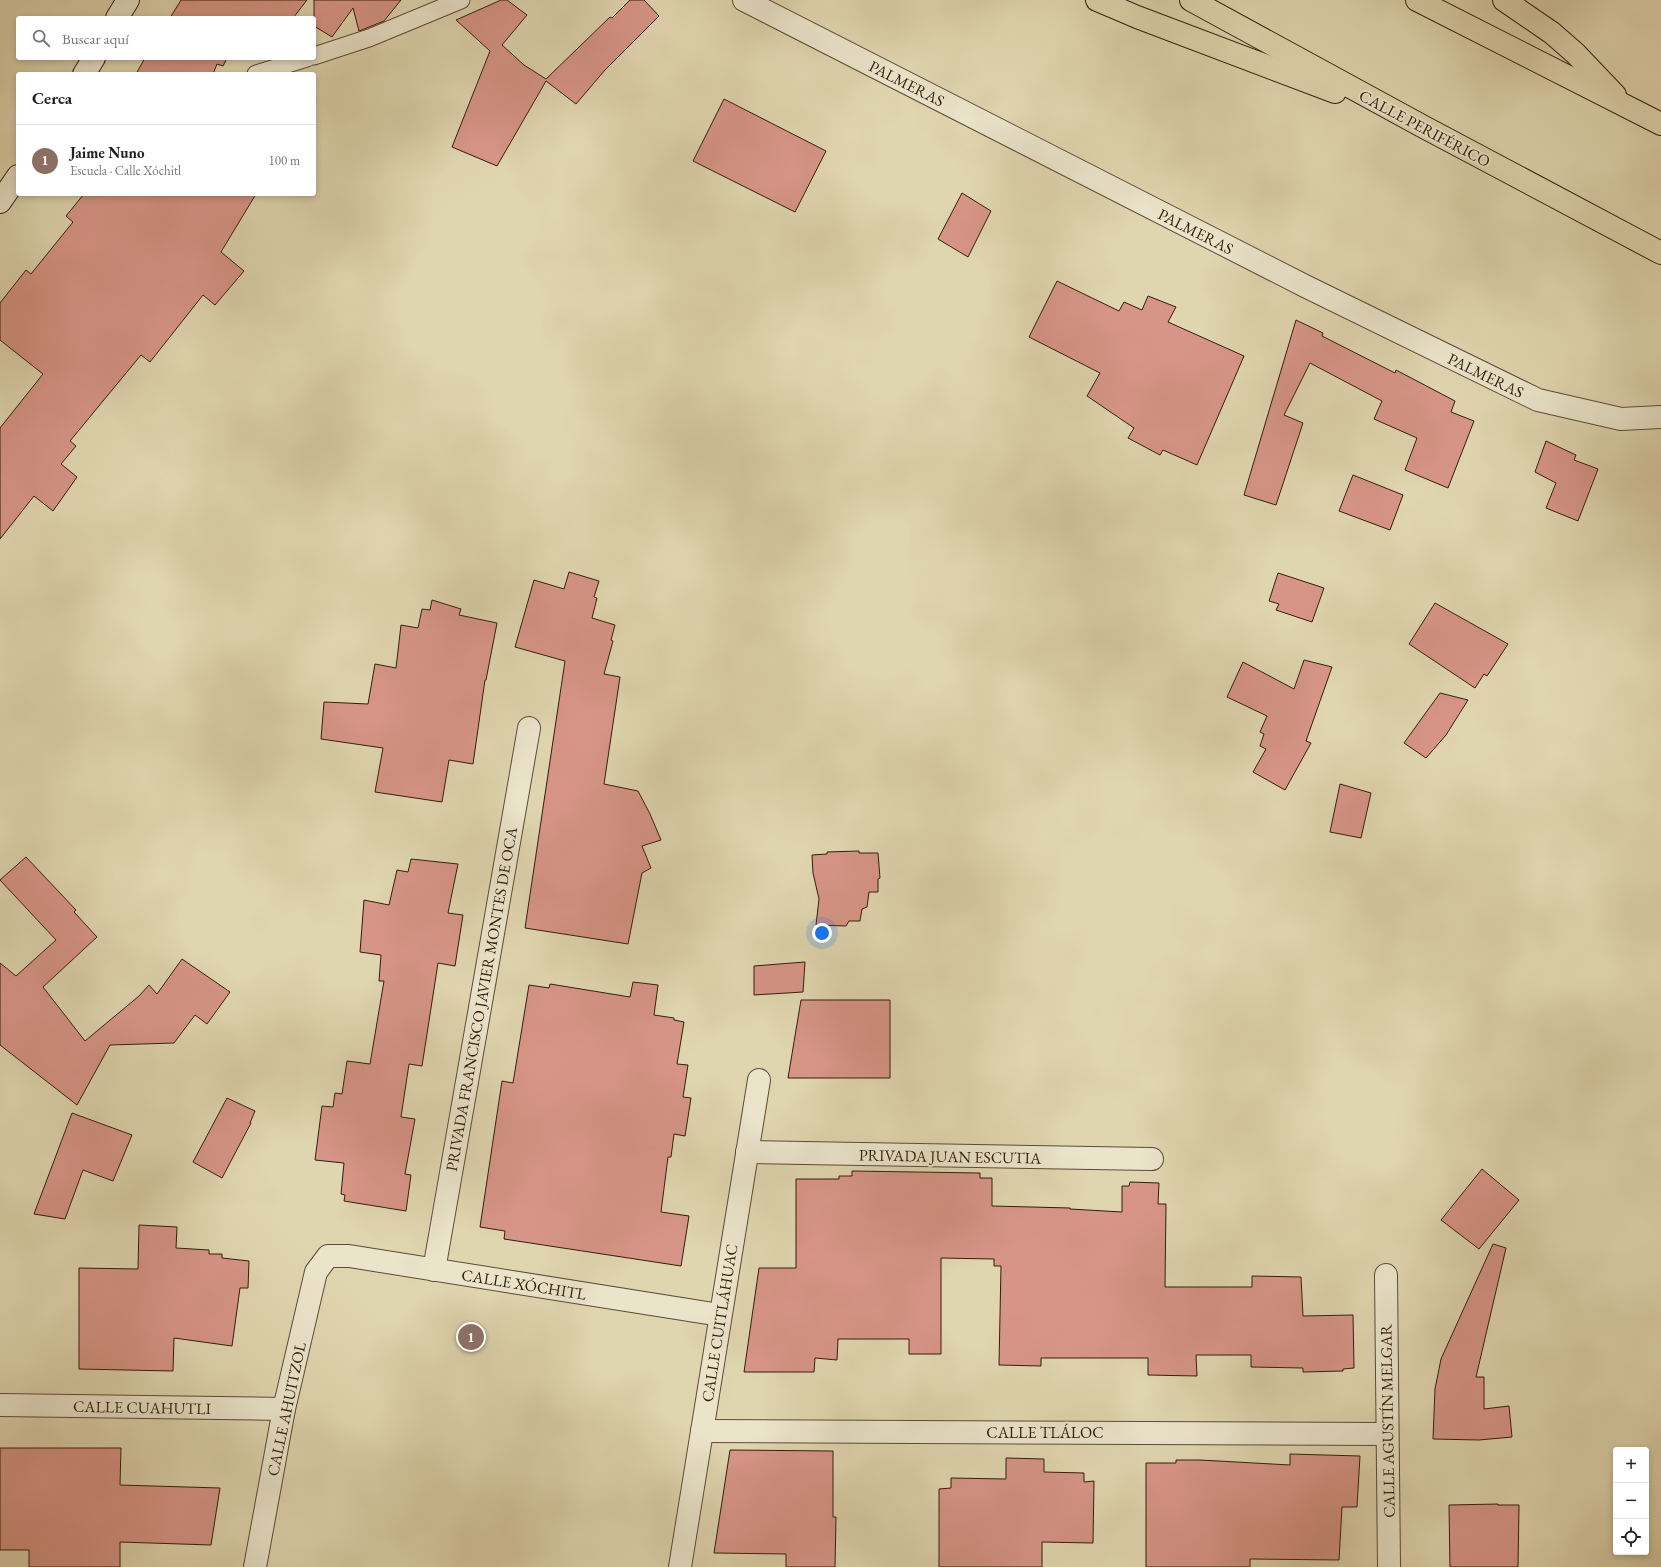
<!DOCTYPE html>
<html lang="es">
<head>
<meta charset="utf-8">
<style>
	:root { --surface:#fff; --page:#f6f6f6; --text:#202124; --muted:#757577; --line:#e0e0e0; --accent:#2563eb }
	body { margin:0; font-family:"EB Garamond",serif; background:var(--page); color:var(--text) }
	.controls { position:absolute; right:12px; bottom:12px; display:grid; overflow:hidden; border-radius:4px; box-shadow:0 2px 6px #0003 }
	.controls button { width:36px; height:36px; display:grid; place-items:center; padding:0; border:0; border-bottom:1px solid var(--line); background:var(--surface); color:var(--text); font:20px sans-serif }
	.you { position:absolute; left:822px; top:933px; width:14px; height:14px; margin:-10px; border:3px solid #fff; border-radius:50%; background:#1a73e8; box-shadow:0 0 0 6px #1a73e833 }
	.badge { display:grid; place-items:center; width:26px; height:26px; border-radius:50%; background:var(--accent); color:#fff; font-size:13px; font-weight:700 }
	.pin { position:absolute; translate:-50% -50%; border:2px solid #fff; box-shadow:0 1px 4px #0006 }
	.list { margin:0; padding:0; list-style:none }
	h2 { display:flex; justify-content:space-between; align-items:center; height:52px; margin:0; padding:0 16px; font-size:17px }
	h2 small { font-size:13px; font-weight:400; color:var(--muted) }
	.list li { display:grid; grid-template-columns:26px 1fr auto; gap:12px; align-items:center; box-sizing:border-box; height:72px; padding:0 16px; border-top:1px solid var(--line) }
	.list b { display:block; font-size:15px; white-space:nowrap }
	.list p { margin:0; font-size:13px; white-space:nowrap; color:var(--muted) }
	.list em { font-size:13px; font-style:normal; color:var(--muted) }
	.icon { flex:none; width:22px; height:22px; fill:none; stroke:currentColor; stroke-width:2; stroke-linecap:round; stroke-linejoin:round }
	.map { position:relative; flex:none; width:1661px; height:1567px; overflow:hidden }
	.search { position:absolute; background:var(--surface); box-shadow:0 2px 6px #0003; left:16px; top:16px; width:300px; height:44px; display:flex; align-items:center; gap:10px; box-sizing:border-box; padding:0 14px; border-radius:4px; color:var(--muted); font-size:15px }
	.panel { position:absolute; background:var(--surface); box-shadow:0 2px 6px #0003; left:16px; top:72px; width:300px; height:124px; border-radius:4px }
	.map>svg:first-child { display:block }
</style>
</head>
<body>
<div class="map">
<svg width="1661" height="1567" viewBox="0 0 1661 1567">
	<rect width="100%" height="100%" fill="#dfd5af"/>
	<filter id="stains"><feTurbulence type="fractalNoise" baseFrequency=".005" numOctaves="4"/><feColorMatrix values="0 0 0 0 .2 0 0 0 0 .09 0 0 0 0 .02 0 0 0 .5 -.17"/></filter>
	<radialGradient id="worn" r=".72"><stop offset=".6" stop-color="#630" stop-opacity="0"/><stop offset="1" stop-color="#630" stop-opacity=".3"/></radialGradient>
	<g fill="#d79587" stroke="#321d0c">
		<path d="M181,0H307L293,18H170Z"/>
		<path d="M314,0H401L384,21L359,31L353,8L332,37L314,26Z"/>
		<path d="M501,0H507L527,15L502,45L524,65L546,79L610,17L612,18L630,0H644L659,16L605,70L576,104L546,81L497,166L452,147L490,51L456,20Z"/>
		<path d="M145,58H227L223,66L217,64L213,74H136Z"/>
		<path d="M724,99L826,151L795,212L693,161Z"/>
		<path d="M962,193L991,211L968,257L938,239Z"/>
		<path d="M84,194H256L221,252L244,271L215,305L203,295L150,362L141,355L70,441L76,446L61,464L77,477L53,511L34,496L0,539V428L43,374L0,340V303L26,270L31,274L73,222L66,216Z"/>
		<path d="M1057,281L1119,311L1124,302L1142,310L1148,296L1176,307L1168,322L1244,356L1197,465L1163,450L1160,455L1128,438L1134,428L1087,396L1100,373L1029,337Z"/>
		<path d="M1296,320L1323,333L1322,336L1395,373L1396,370L1455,401L1451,412L1474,421L1448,488L1405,470L1417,438L1374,419L1382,401L1310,363L1284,415L1303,423L1276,505L1244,495Z"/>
		<path d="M1546,441L1576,455L1574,460L1598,469L1578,521L1546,508L1556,483L1535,472Z"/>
		<path d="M1353,475L1403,495L1390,530L1339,511Z"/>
		<path d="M569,572L599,581L594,597L597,598L592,618L615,625L611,640L613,641L604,674L620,677L604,784L638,791L650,814L661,840L642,846L651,868L642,873L628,944L525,928L565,661L515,647L534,580L564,589Z"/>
		<path d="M1278,573L1324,588L1312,622L1276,610L1279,604L1269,601Z"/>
		<path d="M432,600L461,609L459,615L497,623L486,680H485L473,764L449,760L442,802L375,792L383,748L321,739L324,702L368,704L375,664L396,668L401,625L418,628L422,609L430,610Z"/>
		<path d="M1435,603L1508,644L1487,676L1484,674L1475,688L1409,644Z"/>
		<path d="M1304,660L1332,667L1306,741L1311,743L1285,790L1253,772L1266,749L1260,746L1264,734L1260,732L1267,716L1227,697L1243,662L1294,689Z"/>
		<path d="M1440,693L1468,700L1446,735L1426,758L1404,743Z"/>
		<path d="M1340,784L1371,793L1361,838L1330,832Z"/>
		<path d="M859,851V853H878L880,878L878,879V892H869L867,907L862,909L860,921H849L846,926L816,925L819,899L813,873L812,855L827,854V852Z"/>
		<path d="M26,857L76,910L74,912L97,937L43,987L85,1041L139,996L149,985L157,994L182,959L230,992L207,1024L195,1015L174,1043L110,1045L77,1105L0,1045V963L16,976L56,940L0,880Z"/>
		<path d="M411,859L458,864L448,913L463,915L455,966L438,963L422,1066L409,1064L401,1117L415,1119L405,1174L411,1175L406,1211L344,1201L345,1195L341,1194L344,1163L315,1160L322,1106L333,1107L335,1093L342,1094L347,1061L370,1064L384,981H379L381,955L360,952L364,900L389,905L397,870L408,872Z"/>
		<path d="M805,962L803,992L754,995V966Z"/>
		<path d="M633,982L658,985L654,1015L674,1018V1020L684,1022L677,1064L688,1065L683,1097L691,1098L685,1136L674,1134L671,1157H668L661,1212L689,1216L681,1266L504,1239L505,1231L480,1227L502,1081L513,1083L529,985L549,988L550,984L630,997Z"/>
		<path d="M801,1000H890V1078H788Z"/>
		<path d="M227,1098L255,1111L250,1123H251L222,1178L193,1162Z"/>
		<path d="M72,1113L132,1135L113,1181L83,1170L65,1219L34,1214Z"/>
		<path d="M1482,1169L1519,1200L1479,1249L1441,1220Z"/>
		<path d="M852,1171L980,1173V1178H992V1206L1070,1208V1209L1122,1212V1186H1129L1130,1182L1159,1183L1158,1204H1166L1165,1287H1252V1276L1301,1277L1303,1316L1353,1315L1354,1368L1343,1369V1371L1303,1372V1368L1251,1367V1355H1196L1197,1376L1148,1375V1358H1041V1366L999,1365L1001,1266H994V1259L941,1258V1354H909V1339H838L837,1360L815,1358L814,1372H744L759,1268H796V1179H839V1176H852Z"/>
		<path d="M139,1225L177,1227L176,1248L209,1250V1254H222V1258L249,1261L248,1288H240L232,1346L174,1338L173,1371L79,1369V1268L138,1269Z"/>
		<path d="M1493,1244L1506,1248L1476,1377H1484V1409L1509,1406L1512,1437L1479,1440L1433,1439L1435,1389L1441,1359Z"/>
		<path d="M0,1448H121L120,1485L220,1488L211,1545L120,1542V1567H29V1550H0Z"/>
		<path d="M730,1450L833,1451V1517H836L835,1567H786V1554L714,1553Z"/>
		<path d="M1290,1454L1360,1456L1357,1507H1342L1339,1560L1250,1559V1567H1146V1463H1176V1460H1200L1290,1465Z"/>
		<path d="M1006,1458L1044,1459V1472L1084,1473V1482L1094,1481L1093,1543L1042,1542V1567H939V1489L951,1488V1478L1006,1479Z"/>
		<path d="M1498,1504V1505H1519L1518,1567H1450L1449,1505Z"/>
	</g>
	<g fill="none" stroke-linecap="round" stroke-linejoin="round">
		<defs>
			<g id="service">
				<path d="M314,56L369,38L461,0"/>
				<path d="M256,74L307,58"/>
			</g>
			<g id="minor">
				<path d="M744,0L1307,287L1538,400L1621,419L1661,417"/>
				<path d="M747,1152L1152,1159"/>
				<path d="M434,1270L529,728"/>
				<path d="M1386,1275L1389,1567"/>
				<path d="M0,1405L284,1409"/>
				<path d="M702,1431L1387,1434"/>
				<path d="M255,1567L284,1409L316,1272L328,1256H349L720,1315"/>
				<path d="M680,1567L759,1080"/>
			</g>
			<g id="secondary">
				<path d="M117,18L128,0"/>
				<path d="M84,74L94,58"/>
				<path d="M0,202L18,176"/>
			</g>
			<g id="trunk">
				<path d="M1097,0L1137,17L1335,92"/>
				<path d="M1191,0L1422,126L1661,253"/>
				<path d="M1417,0L1661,124"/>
				<path d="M1504,0L1552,33L1575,53L1615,95"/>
			</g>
		</defs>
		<use href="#service" stroke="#5d4b35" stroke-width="19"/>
		<use href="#minor" stroke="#5d4b35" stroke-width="24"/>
		<use href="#secondary" stroke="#321d0c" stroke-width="24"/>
		<use href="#trunk" stroke="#321d0c" stroke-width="24"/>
		<use href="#service" stroke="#eae4cb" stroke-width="17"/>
		<use href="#minor" stroke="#eae4cb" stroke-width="22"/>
		<use href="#secondary" stroke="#eae4cb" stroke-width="22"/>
		<use href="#trunk" stroke="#dfd5af" stroke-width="22"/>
	</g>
	<g text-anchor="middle" stroke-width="4" stroke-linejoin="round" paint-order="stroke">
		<g font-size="16" fill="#321d0c" stroke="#eae4cb">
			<text transform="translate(907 83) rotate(27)" y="6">PALMERAS</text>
			<text transform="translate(1425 128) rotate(28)" y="6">CALLE PERIFÉRICO</text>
			<text transform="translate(1196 231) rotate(27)" y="6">PALMERAS</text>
			<text transform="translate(1486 375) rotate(26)" y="6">PALMERAS</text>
			<text transform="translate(481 999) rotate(-80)" y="6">PRIVADA FRANCISCO JAVIER MONTES DE OCA</text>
			<text transform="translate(950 1156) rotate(1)" y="6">PRIVADA JUAN ESCUTIA</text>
			<text transform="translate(524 1284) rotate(9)" y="6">CALLE XÓCHITL</text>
			<text transform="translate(719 1323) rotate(-81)" y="6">CALLE CUITLÁHUAC</text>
			<text transform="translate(142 1407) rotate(1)" y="6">CALLE CUAHUTLI</text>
			<text transform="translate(286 1409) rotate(-78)" y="6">CALLE AHUITZOL</text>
			<text transform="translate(1387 1421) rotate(-91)" y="6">CALLE AGUSTÍN MELGAR</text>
			<text x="1045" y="1438">CALLE TLÁLOC</text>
		</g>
	</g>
	<rect width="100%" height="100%" filter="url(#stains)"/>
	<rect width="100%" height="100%" fill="url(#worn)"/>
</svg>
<div class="controls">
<button>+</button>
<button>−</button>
<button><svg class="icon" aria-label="locate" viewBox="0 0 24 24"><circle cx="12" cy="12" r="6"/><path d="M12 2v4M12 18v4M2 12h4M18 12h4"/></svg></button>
</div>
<div class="you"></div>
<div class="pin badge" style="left:471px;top:1337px;background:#8d6e63">1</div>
<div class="search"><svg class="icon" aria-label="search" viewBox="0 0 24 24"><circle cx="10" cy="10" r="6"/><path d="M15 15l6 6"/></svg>Buscar aquí</div>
<section class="panel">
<h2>Cerca<small></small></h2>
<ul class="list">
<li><span class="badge" style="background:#8d6e63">1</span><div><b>Jaime Nuno</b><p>Escuela · Calle Xóchitl</p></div><em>100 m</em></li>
</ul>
</section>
</div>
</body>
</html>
